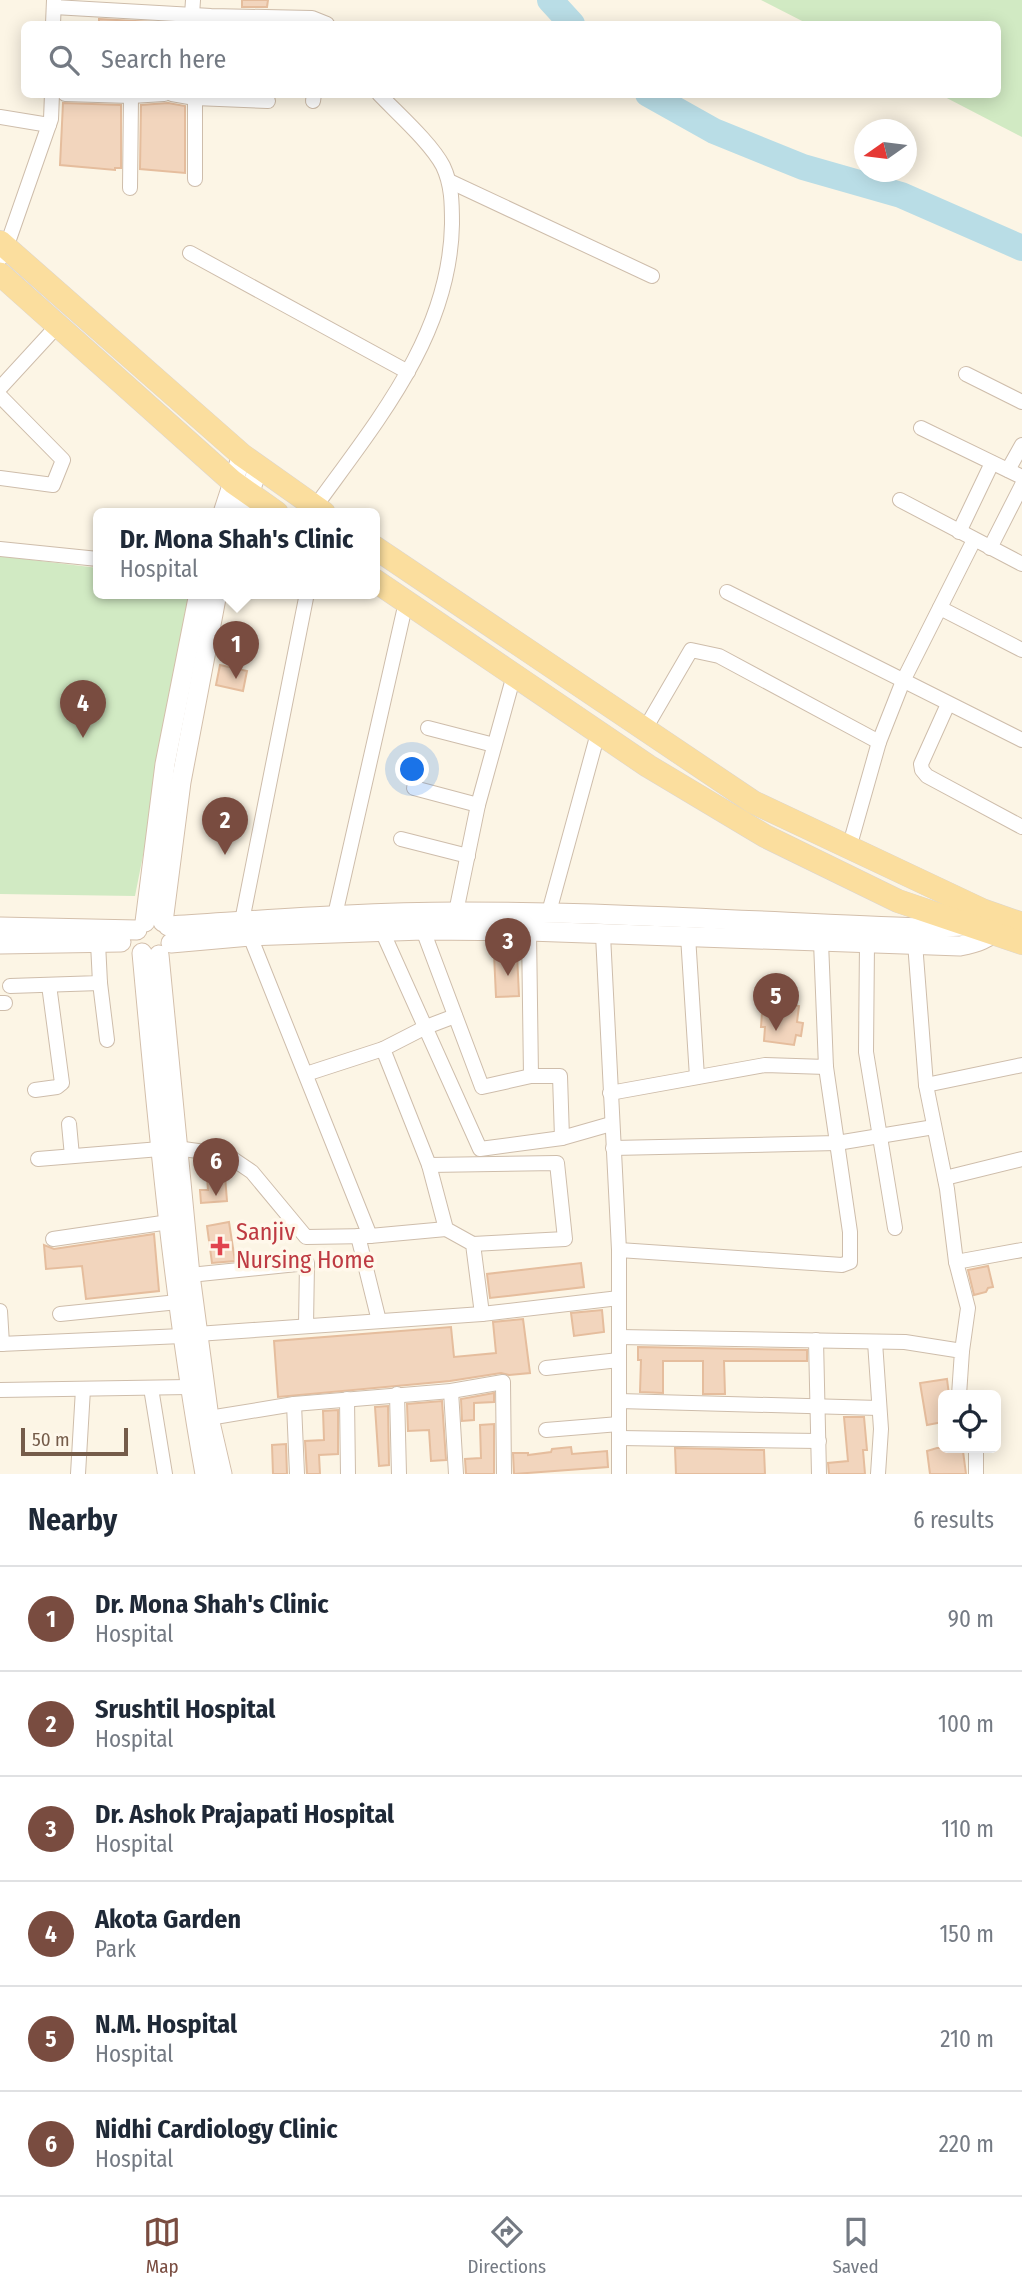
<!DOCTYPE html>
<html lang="en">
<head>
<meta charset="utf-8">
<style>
	:root { --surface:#fff; --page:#f2f2f3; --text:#1f2937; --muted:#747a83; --line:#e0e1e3; --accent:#794c40 }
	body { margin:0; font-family:"Fira Sans Condensed",sans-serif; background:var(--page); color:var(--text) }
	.controls { position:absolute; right:21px; bottom:21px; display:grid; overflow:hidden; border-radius:10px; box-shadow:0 4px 18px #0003 }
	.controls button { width:63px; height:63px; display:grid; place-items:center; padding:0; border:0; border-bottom:2px solid var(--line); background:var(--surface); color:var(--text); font:35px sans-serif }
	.compass { position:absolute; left:854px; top:119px; width:63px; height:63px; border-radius:50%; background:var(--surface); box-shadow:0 4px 18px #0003; rotate:256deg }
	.scale { position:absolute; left:21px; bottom:18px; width:107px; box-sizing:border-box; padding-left:7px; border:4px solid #755c4a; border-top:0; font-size:19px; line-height:24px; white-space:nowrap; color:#755c4a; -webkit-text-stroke:5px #fff8eb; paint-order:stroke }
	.you { position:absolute; left:413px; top:770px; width:24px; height:24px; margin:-18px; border:5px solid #fff; border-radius:50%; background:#1a73e8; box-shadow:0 0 0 10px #1a73e833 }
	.badge { display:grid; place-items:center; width:46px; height:46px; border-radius:50%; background:var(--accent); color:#fff; font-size:23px; font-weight:700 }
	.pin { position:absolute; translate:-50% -58px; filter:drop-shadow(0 2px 4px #0008) }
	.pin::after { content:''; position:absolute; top:37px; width:24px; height:21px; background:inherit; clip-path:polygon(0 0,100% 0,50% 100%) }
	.popup { position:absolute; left:93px; top:508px; width:287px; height:91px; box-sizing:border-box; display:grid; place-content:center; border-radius:10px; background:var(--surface); filter:drop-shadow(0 2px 5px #0005); font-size:23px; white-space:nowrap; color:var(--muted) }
	.popup b { font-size:26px; color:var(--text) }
	.popup::after { content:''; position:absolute; left:50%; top:100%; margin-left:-14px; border:14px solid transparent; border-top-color:var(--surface) }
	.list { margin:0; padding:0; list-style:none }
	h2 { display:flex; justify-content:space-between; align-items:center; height:91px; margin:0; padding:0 28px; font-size:30px }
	h2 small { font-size:23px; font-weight:400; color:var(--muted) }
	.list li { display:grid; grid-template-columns:46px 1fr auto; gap:21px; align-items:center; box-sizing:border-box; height:105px; padding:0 28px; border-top:2px solid var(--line) }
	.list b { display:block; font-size:26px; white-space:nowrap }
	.list p { margin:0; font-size:23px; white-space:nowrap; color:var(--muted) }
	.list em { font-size:23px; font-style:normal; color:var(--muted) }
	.icon { flex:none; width:38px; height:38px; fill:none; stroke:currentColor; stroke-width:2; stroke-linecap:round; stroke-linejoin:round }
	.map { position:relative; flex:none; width:1022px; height:1474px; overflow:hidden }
	.search { position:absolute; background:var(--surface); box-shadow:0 4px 18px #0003; left:21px; right:21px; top:21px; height:77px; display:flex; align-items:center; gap:18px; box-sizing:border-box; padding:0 24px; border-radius:10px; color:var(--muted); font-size:26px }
	.sheet { height:721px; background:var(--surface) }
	nav { display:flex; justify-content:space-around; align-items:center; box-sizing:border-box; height:98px; border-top:2px solid var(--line); background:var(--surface); font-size:19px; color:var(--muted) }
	nav a { display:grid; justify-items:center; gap:4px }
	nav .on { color:var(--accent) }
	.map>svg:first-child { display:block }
</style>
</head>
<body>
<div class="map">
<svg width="1022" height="1474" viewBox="0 0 1022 1474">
	<rect width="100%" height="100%" fill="#fcf5e5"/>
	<g fill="#d1eac3">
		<path d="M761,0H1022V137L941,95L998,94V24H808Z"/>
		<path d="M0,556L98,568V593H195L135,896L0,894Z"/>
	</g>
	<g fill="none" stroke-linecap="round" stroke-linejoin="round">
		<g stroke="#b9dde6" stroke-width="26">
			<path d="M550,0L572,24"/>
			<path d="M648,94L714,131L803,167L901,195L1022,248"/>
		</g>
	</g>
	<g fill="#f2d5bd" stroke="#e5bd9d" stroke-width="2">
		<path d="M242,0H268L267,7H242Z"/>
		<path d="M99,19L152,22V24H99Z"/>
		<path d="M63,103L121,105V168H115V170L60,165Z"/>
		<path d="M168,103L185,106V173L140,169L141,105Z"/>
		<path d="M220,665L247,671L243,691L216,685Z"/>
		<path d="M517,953L519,996L496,997L494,954Z"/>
		<path d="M768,1002L799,1006L797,1022L803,1023L801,1036L796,1035L794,1045L764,1041L765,1027H761L762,1012L767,1013Z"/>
		<path d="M225,1176L227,1201L201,1203L200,1190H208L207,1177Z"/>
		<path d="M229,1222L235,1261L212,1263L207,1226Z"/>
		<path d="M154,1234L159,1291L86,1299L82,1266L46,1269L44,1245L54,1249Z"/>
		<path d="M581,1263L584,1287L490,1298L487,1274Z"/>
		<path d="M988,1266L993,1287L988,1288L986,1292L974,1295L968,1270Z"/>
		<path d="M602,1310L604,1332L574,1336L571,1313Z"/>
		<path d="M523,1319L530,1373L509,1375L501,1373L450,1381L278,1397L274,1341L451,1327L454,1357L496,1353L493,1322Z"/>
		<path d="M638,1347L807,1350V1361H724L725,1394H703V1361H663V1393L640,1392L641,1360H638Z"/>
		<path d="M947,1379L949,1395H943V1422L927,1425L920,1383Z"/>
		<path d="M494,1393V1402L474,1403V1420L462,1421L461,1399Z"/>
		<path d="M442,1401L446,1460L431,1461L429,1430L408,1431L407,1404Z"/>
		<path d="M388,1406L389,1465L379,1466L375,1407Z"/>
		<path d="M338,1410V1454L319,1455L320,1474H307L305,1441L324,1440L323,1411Z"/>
		<path d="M844,1417H864L867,1450H863L865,1474H829L828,1463L848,1461Z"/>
		<path d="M494,1424V1474H466L465,1459L481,1458L480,1425Z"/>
		<path d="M286,1444L287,1474H273L272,1445Z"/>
		<path d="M571,1447L572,1454L607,1451L608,1467L514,1474L513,1453H528V1455L551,1452L552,1449Z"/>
		<path d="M675,1448L764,1450L765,1474H676Z"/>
		<path d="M937,1448H959L963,1451L966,1474H930L927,1451Z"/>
	</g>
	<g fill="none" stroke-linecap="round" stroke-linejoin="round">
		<defs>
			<g id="street">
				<path d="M54,7L211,16L312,18L327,24"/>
				<path d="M192,15L193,0"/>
				<path d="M53,24L54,0"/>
				<path d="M65,94L131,96L164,94"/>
				<path d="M172,94L195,98L268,101"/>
				<path d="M313,101L314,94"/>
				<path d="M0,117L49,125"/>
				<path d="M195,179V98"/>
				<path d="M449,181L652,276"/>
				<path d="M130,188L131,96"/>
				<path d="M190,253L408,372"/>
				<path d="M0,259L6,248L51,119L52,94"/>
				<path d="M966,374L1022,402"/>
				<path d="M0,388L58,325"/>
				<path d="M0,396L63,460L53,485L0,478"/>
				<path d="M921,428L1022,477"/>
				<path d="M1008,470L1022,445"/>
				<path d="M900,500L1022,564"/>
				<path d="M315,507C377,421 450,335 452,224C452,204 452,185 443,166C431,143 398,114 379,94"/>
				<path d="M959,532L992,463"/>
				<path d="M990,548L1022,485"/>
				<path d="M0,549L98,559"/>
				<path d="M727,592L1022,740"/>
				<path d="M940,608L1022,650"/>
				<path d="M948,704L921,764L922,770L927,776L1022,827"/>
				<path d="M428,728L494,745"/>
				<path d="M645,729L691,650L719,656L879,742"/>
				<path d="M414,788L478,805"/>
				<path d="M401,839L468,856"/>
				<path d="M849,848L879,742L903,681L974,540"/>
				<path d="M456,912L478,805L514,675"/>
				<path d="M549,912L598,733"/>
				<path d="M335,915L406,602"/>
				<path d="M242,921L307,593"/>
				<path d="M423,930L482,1087L531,1076H560L562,1138"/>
				<path d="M382,931L480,1149L562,1138L611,1124"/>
				<path d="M529,931L531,1076"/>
				<path d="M603,935L619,1250V1474"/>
				<path d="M250,936L370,1236"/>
				<path d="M688,936L697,1077"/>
				<path d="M867,943L866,1052L895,1228"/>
				<path d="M915,943L926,1085L947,1189L956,1262L968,1308L962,1351"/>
				<path d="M100,983L107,1040"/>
				<path d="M10,986L100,983L98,943"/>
				<path d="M0,1003H5"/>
				<path d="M383,1049L429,1165L446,1229L473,1244L482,1314"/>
				<path d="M306,1074L383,1049L426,1027L455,1016"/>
				<path d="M926,1085L1022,1065"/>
				<path d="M35,1090L57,1087L62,1083L49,985"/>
				<path d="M610,1093L765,1065L826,1067L821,942"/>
				<path d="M69,1124L72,1156"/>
				<path d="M176,1148L227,1155L252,1172L306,1237L370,1236L446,1229"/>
				<path d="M613,1148L837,1143L934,1127"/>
				<path d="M38,1159L160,1149"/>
				<path d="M429,1165L557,1163L565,1239L473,1244"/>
				<path d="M945,1178L1022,1159"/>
				<path d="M358,1236L379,1321"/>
				<path d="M53,1239L169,1222"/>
				<path d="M619,1250L842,1265L850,1262V1232L826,1067"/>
				<path d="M956,1262L1022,1250"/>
				<path d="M190,1275L307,1263L306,1326"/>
				<path d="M0,1311L2,1344"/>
				<path d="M60,1314L178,1302"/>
				<path d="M197,1334L482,1314L619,1298"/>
				<path d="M619,1337L905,1342L962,1351L959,1395"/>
				<path d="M816,1340L819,1474"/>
				<path d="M875,1342L881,1429L878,1474"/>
				<path d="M0,1344L182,1336"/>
				<path d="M546,1368L619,1360"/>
				<path d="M151,1388L165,1474"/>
				<path d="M0,1390L189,1387"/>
				<path d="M451,1391L456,1474"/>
				<path d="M397,1394L399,1474"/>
				<path d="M347,1399L348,1474"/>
				<path d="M619,1401L879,1408"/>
				<path d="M294,1404L297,1474"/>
				<path d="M209,1418L294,1404L451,1391L503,1382L504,1474"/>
				<path d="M546,1430L619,1424"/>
				<path d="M620,1438L819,1441"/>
				<path d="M976,1448V1474"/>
				<path d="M78,1474L83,1389"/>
			</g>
			<g id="secondary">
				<path d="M223,513L242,455"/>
				<path d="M242,513L259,466"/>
				<path d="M145,922L165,764L199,593"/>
				<path d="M163,922L181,782L217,593"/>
				<path d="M168,926C265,920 362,912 459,912C612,912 766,922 920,928L964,926"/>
				<path d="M0,927L137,930"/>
				<path d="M171,943L250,936L423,930L529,931L960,946C975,943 991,939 999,925"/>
				<path d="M0,944L121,942"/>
				<path d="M142,953C158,1127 174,1302 205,1474"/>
				<path d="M159,955L190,1275L209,1418L222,1474"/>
			</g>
			<g id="primary">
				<path d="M0,242L242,455L324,513"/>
				<path d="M0,274L233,482L277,513"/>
				<path d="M374,547L753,802L982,910L1022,924"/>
				<path d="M374,580L648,766L765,836L898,901L1022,943"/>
			</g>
		</defs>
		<use href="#street" stroke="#cebdab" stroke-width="16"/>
		<use href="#secondary" stroke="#d3bfab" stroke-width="21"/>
		<use href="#primary" stroke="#dbd5d0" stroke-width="24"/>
		<use href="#street" stroke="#fff" stroke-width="14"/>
		<use href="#secondary" stroke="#fff" stroke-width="19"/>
		<use href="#primary" stroke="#fbde9e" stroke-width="23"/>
	</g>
	<path fill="#e0444e" stroke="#fff8eb" stroke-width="2.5" d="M216.5 1235.5h7v7h7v7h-7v7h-7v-7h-7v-7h7z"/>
	<g text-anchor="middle" stroke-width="7" stroke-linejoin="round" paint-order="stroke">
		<g font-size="24" fill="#be3a42" stroke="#fff8eb" text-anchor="start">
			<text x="236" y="1240">Sanjiv<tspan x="236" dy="28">Nursing Home</tspan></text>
		</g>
	</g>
</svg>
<div class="controls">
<button><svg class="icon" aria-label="locate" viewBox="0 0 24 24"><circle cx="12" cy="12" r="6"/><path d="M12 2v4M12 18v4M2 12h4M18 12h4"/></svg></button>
</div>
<svg class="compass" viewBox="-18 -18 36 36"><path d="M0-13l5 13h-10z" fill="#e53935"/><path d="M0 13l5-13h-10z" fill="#747a83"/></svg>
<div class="scale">50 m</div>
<div class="you"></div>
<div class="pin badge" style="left:236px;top:679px">1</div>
<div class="popup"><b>Dr. Mona Shah's Clinic</b>Hospital</div>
<div class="pin badge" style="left:225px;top:855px">2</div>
<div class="pin badge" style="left:508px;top:976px">3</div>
<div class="pin badge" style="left:83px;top:738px">4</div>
<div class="pin badge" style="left:776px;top:1031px">5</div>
<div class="pin badge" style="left:216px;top:1196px">6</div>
<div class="search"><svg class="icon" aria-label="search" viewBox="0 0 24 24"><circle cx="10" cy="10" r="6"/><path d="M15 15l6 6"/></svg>Search here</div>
</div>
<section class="sheet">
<h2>Nearby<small>6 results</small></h2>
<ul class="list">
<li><span class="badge">1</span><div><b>Dr. Mona Shah's Clinic</b><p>Hospital</p></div><em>90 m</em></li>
<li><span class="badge">2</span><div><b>Srushtil Hospital</b><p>Hospital</p></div><em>100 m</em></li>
<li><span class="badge">3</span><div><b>Dr. Ashok Prajapati Hospital</b><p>Hospital</p></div><em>110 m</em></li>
<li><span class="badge">4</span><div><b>Akota Garden</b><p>Park</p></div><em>150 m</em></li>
<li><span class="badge">5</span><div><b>N.M. Hospital</b><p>Hospital</p></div><em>210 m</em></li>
<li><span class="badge">6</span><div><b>Nidhi Cardiology Clinic</b><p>Hospital</p></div><em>220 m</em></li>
</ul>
</section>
<nav>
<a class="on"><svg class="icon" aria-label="map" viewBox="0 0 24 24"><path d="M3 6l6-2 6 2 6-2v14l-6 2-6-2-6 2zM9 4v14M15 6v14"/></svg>Map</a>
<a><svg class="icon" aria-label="directions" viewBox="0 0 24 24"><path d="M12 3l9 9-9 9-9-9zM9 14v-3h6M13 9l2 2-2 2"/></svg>Directions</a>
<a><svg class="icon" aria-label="saved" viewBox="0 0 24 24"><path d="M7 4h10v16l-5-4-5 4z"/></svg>Saved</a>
</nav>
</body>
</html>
